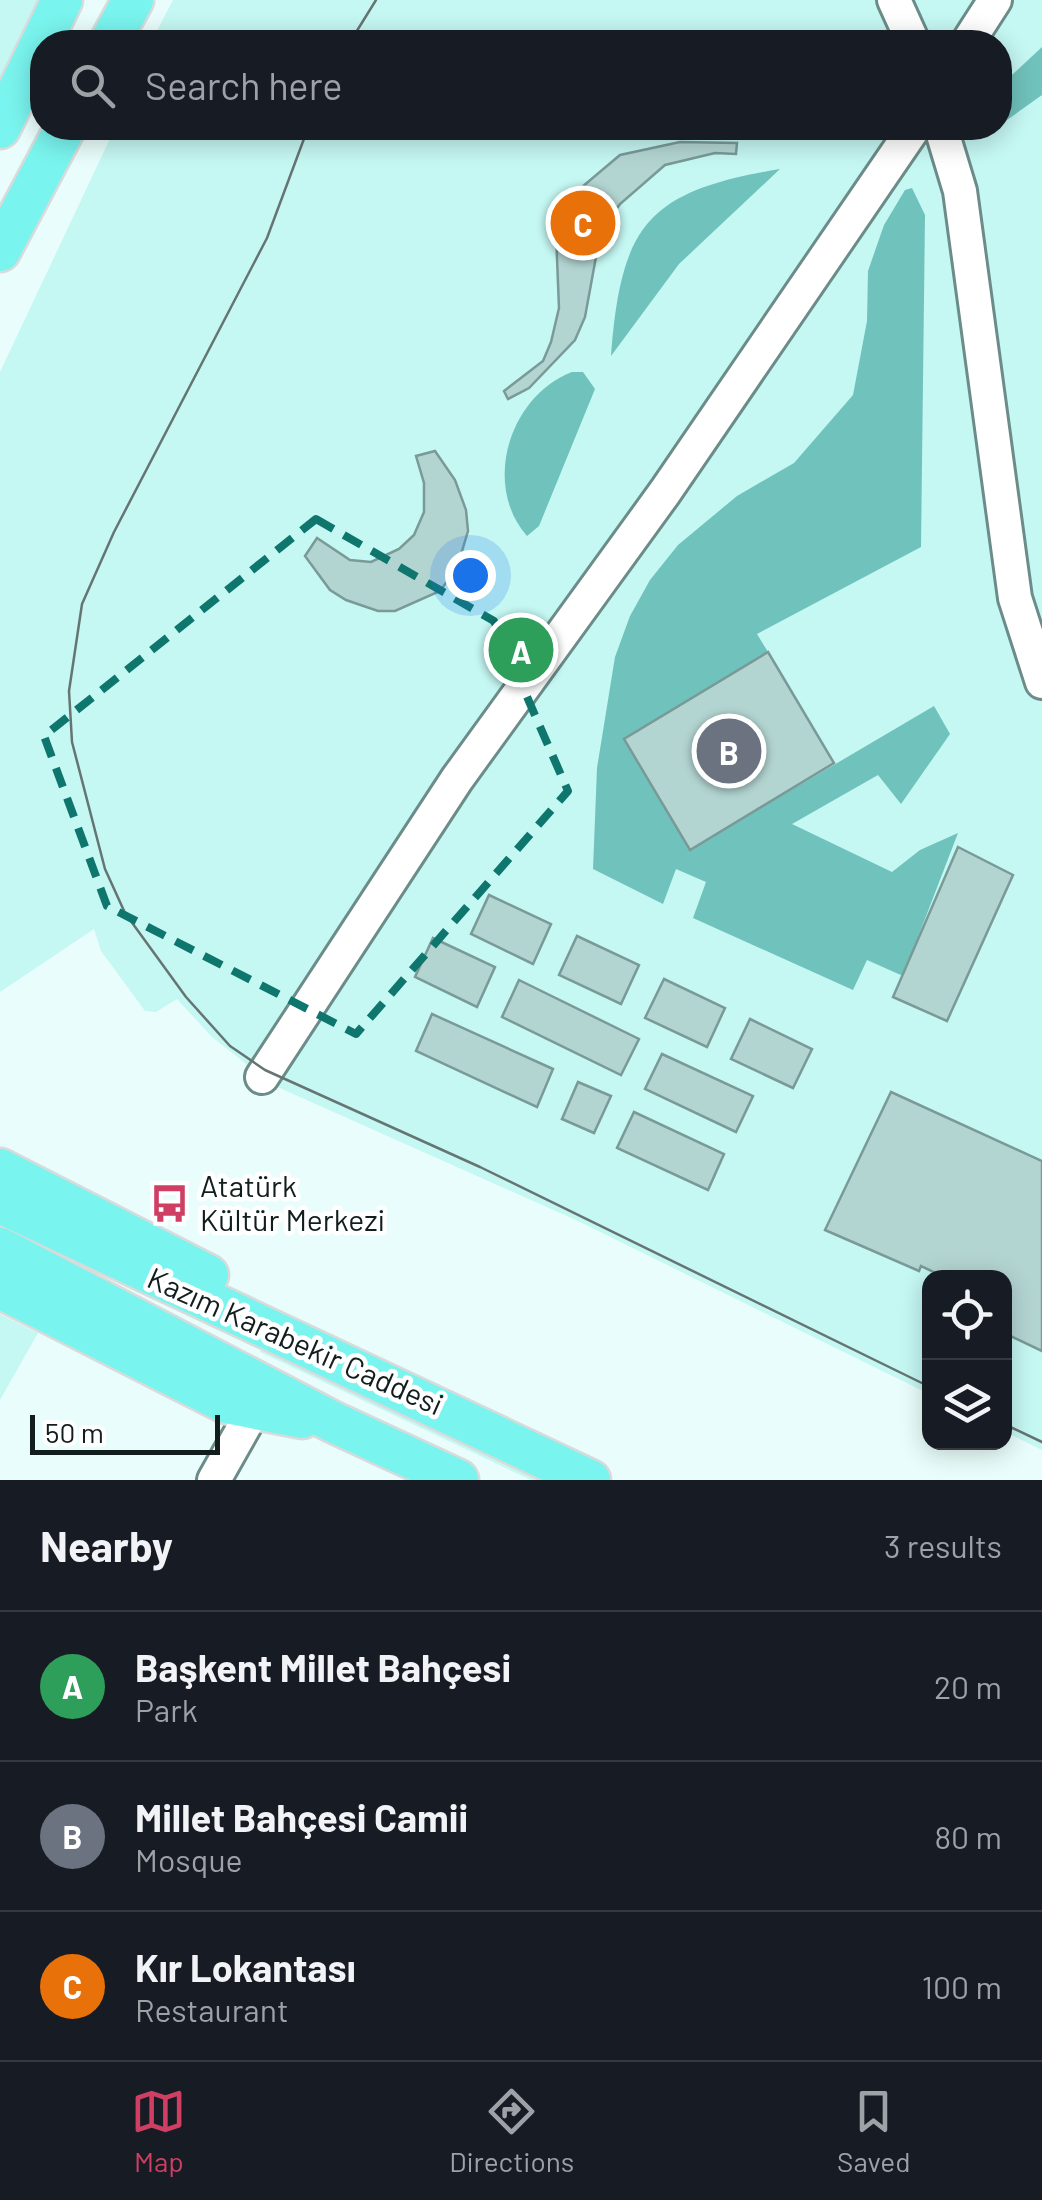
<!DOCTYPE html>
<html lang="en">
<head>
<meta charset="utf-8">
<style>
	:root { --surface:#171b24; --page:#20242c; --text:#f1f3f6; --muted:#9ea1a6; --line:#363941; --accent:#ce3f63 }
	body { margin:0; font-family:Barlow,sans-serif; background:var(--page); color:var(--text) }
	.controls { position:absolute; right:30px; bottom:30px; display:grid; overflow:hidden; border-radius:20px; box-shadow:0 5px 25px #0003 }
	.controls button { width:90px; height:90px; display:grid; place-items:center; padding:0; border:0; border-bottom:2px solid var(--line); background:var(--surface); color:var(--text); font:50px sans-serif }
	.scale { position:absolute; left:30px; bottom:25px; width:190px; box-sizing:border-box; padding-left:10px; border:5px solid #111e1d; border-top:0; font-size:28px; line-height:35px; white-space:nowrap; color:#111e1d; -webkit-text-stroke:8px #fff; paint-order:stroke }
	.you { position:absolute; left:470px; top:575px; width:35px; height:35px; margin:-25px; border:8px solid #fff; border-radius:50%; background:#1a73e8; box-shadow:0 0 0 15px #1a73e833 }
	.badge { display:grid; place-items:center; width:65px; height:65px; border-radius:50%; background:var(--accent); color:#fff; font-size:32px; font-weight:700 }
	.pin { position:absolute; translate:-50% -50%; border:5px solid #fff; box-shadow:0 2px 10px #0006 }
	.list { margin:0; padding:0; list-style:none }
	h2 { display:flex; justify-content:space-between; align-items:center; height:130px; margin:0; padding:0 40px; font-size:42px }
	h2 small { font-size:32px; font-weight:400; color:var(--muted) }
	.list li { display:grid; grid-template-columns:65px 1fr auto; gap:30px; align-items:center; box-sizing:border-box; height:150px; padding:0 40px; border-top:2px solid var(--line) }
	.list b { display:block; font-size:38px; white-space:nowrap }
	.list p { margin:0; font-size:32px; white-space:nowrap; color:var(--muted) }
	.list em { font-size:32px; font-style:normal; color:var(--muted) }
	.icon { flex:none; width:55px; height:55px; fill:none; stroke:currentColor; stroke-width:2; stroke-linecap:round; stroke-linejoin:round }
	.map { position:relative; flex:none; width:1042px; height:1480px; overflow:hidden }
	.search { position:absolute; background:var(--surface); box-shadow:0 5px 25px #0003; left:30px; right:30px; top:30px; height:110px; display:flex; align-items:center; gap:25px; box-sizing:border-box; padding:0 35px; border-radius:40px; color:var(--muted); font-size:38px }
	.sheet { height:580px; background:var(--surface) }
	nav { display:flex; justify-content:space-around; align-items:center; box-sizing:border-box; height:140px; border-top:2px solid var(--line); background:var(--surface); font-size:28px; color:var(--muted) }
	nav a { display:grid; justify-items:center; gap:5px }
	nav .on { color:var(--accent) }
	.map>svg:first-child { display:block }
</style>
</head>
<body>
<div class="map">
<svg width="1042" height="1480" viewBox="0 0 1042 1480">
	<rect width="100%" height="100%" fill="#e9fefc"/>
	<g fill="#c5f7f3">
		<path d="M0,0H62L0,128Z"/>
		<path d="M173,0H1042V1450L1005,1432L1004,1278H930L929,1394L578,1221L273,1085L212,1037L177,999L156,1012L145,1011L101,951L94,929L0,992V372L115,128H1000V42H151Z"/>
		<path d="M0,1314L38,1333L0,1400Z"/>
		<path d="M263,1342L545,1480H531L260,1352Z"/>
	</g>
	<g fill="#70c2bc">
		<path d="M1042,47V95L1000,125V86Z"/>
		<path d="M780,169L679,264L611,356C621,223 649,191 780,169Z"/>
		<path d="M912,188L925,215L921,547L757,634L768,652L625,739L691,849L934,706L950,734L901,804L878,775L792,824L892,872L920,850L958,833L903,976L867,960L853,990L693,918L706,882L676,869L663,904L593,869L597,768L615,657L630,616L650,580L678,545L737,496L794,463L853,395L867,321L868,271L884,225L905,190Z"/>
		<path d="M572,372H583L595,389L539,526L527,536C482,485 509,396 572,372Z"/>
	</g>
	<g fill="#b3d5d2" stroke="#799a97" stroke-width="2.5">
		<path d="M680,142L737,143L736,154L715,153L665,165L620,204L606,223L598,246L585,317L575,340L529,388L508,399L504,391L543,361L551,342L559,308L556,233L576,192L620,155Z"/>
		<path d="M435,451L455,480L466,510L468,531L457,568L440,591L395,611H378L346,600L330,590L305,556L317,538L350,560L371,562L399,549L414,535L424,512V483L416,456Z"/>
		<path d="M768,652L834,763L690,850L624,739Z"/>
		<path d="M958,847L1013,875L947,1021L893,997Z"/>
		<path d="M489,895L551,924L533,964L471,934Z"/>
		<path d="M577,936L639,965L621,1004L559,975Z"/>
		<path d="M433,938L495,967L477,1007L415,977Z"/>
		<path d="M664,979L725,1008L707,1047L645,1018Z"/>
		<path d="M519,980L639,1039L621,1075L502,1017Z"/>
		<path d="M432,1014L553,1069L537,1107L416,1051Z"/>
		<path d="M750,1019L812,1049L793,1088L731,1059Z"/>
		<path d="M662,1054L753,1096L736,1132L645,1089Z"/>
		<path d="M578,1082L611,1096L594,1133L562,1119Z"/>
		<path d="M891,1092L1042,1161V1351L1004,1333V1278H946L921,1266L919,1271L825,1230Z"/>
		<path d="M634,1112L724,1154L708,1190L617,1148Z"/>
	</g>
	<g fill="none" stroke-linecap="round" stroke-linejoin="round">
		<defs>
			<g id="minor">
				<path d="M894,0L913,42"/>
				<path d="M968,42L995,0"/>
				<path d="M941,128L960,191L1015,598L1042,682"/>
				<path d="M262,1077L457,779L665,492L914,128"/>
				<path d="M214,1480L253,1411"/>
			</g>
			<g id="major">
				<path d="M110,42L133,0"/>
				<path d="M0,128L62,0"/>
				<path d="M0,251L65,128"/>
				<path d="M0,1169L208,1275"/>
				<path d="M0,1203L590,1480"/>
				<path d="M0,1248L333,1422L458,1480"/>
				<path d="M0,1288L226,1403L302,1418"/>
			</g>
		</defs>
		<use href="#minor" stroke="#6c8c89" stroke-width="38"/>
		<use href="#major" stroke="#d9dbdb" stroke-width="45"/>
		<use href="#minor" stroke="#fff" stroke-width="32"/>
		<use href="#major" stroke="#7af4ee" stroke-width="40"/>
		<g stroke="#657574" stroke-width="2.5">
			<path d="M350,42L376,0"/>
			<path d="M308,128L267,238L114,532L82,604L69,691L72,742L105,869L125,913L186,997L230,1046L265,1070L480,1167L930,1387"/>
			<path d="M1004,1424L1042,1442"/>
		</g>
	</g>
	<path fill="none" stroke="#0f766e" stroke-width="8" stroke-dasharray="20 12" stroke-linejoin="round" d="M316,519L494,621L568,791L356,1034L107,906L44,736Z"/>
	<defs>
		<symbol id="bus-bare" viewBox="-9 -9 18 18"><path d="M-5-6H5V4H4V6H2V4H-2V6H-4V4H-5ZM-3.5-4V0h7V-4ZM-3.5 1.2v1.5H-2V1.2ZM2 1.2v1.5H3.5V1.2Z" fill="#ce3f63" stroke="#fff" stroke-width="2.5" paint-order="stroke"/></symbol>
	</defs>
	<g fill-rule="evenodd">
		<use href="#bus-bare" x="142" y="1176" width="55" height="55"/>
	</g>
	<g text-anchor="middle" stroke-width="9" stroke-linejoin="round" paint-order="stroke">
		<g font-size="30" fill="#111e1d" stroke="#fff" text-anchor="start">
			<text x="200" y="1197">Atatürk<tspan x="200" dy="34">Kültür Merkezi</tspan></text>
		</g>
		<g font-size="30" fill="#111e1d" stroke="#fff">
			<text transform="translate(295 1342) rotate(24)" y="10">Kazım Karabekir Caddesi</text>
		</g>
	</g>
</svg>
<div class="controls">
<button><svg class="icon" aria-label="locate" viewBox="0 0 24 24"><circle cx="12" cy="12" r="6"/><path d="M12 2v4M12 18v4M2 12h4M18 12h4"/></svg></button>
<button><svg class="icon" aria-label="layers" viewBox="0 0 24 24"><path d="M12 4l9 5-9 5-9-5zM3 14l9 5 9-5"/></svg></button>
</div>
<div class="scale">50 m</div>
<div class="you"></div>
<div class="pin badge" style="left:521px;top:650px;background:#2e9e5b">A</div>
<div class="pin badge" style="left:729px;top:751px;background:#6b7280">B</div>
<div class="pin badge" style="left:583px;top:223px;background:#e8710a">C</div>
<div class="search"><svg class="icon" aria-label="search" viewBox="0 0 24 24"><circle cx="10" cy="10" r="6"/><path d="M15 15l6 6"/></svg>Search here</div>
</div>
<section class="sheet">
<h2>Nearby<small>3 results</small></h2>
<ul class="list">
<li><span class="badge" style="background:#2e9e5b">A</span><div><b>Başkent Millet Bahçesi</b><p>Park</p></div><em>20 m</em></li>
<li><span class="badge" style="background:#6b7280">B</span><div><b>Millet Bahçesi Camii</b><p>Mosque</p></div><em>80 m</em></li>
<li><span class="badge" style="background:#e8710a">C</span><div><b>Kır Lokantası</b><p>Restaurant</p></div><em>100 m</em></li>
</ul>
</section>
<nav>
<a class="on"><svg class="icon" aria-label="map" viewBox="0 0 24 24"><path d="M3 6l6-2 6 2 6-2v14l-6 2-6-2-6 2zM9 4v14M15 6v14"/></svg>Map</a>
<a><svg class="icon" aria-label="directions" viewBox="0 0 24 24"><path d="M12 3l9 9-9 9-9-9zM9 14v-3h6M13 9l2 2-2 2"/></svg>Directions</a>
<a><svg class="icon" aria-label="saved" viewBox="0 0 24 24"><path d="M7 4h10v16l-5-4-5 4z"/></svg>Saved</a>
</nav>
</body>
</html>
